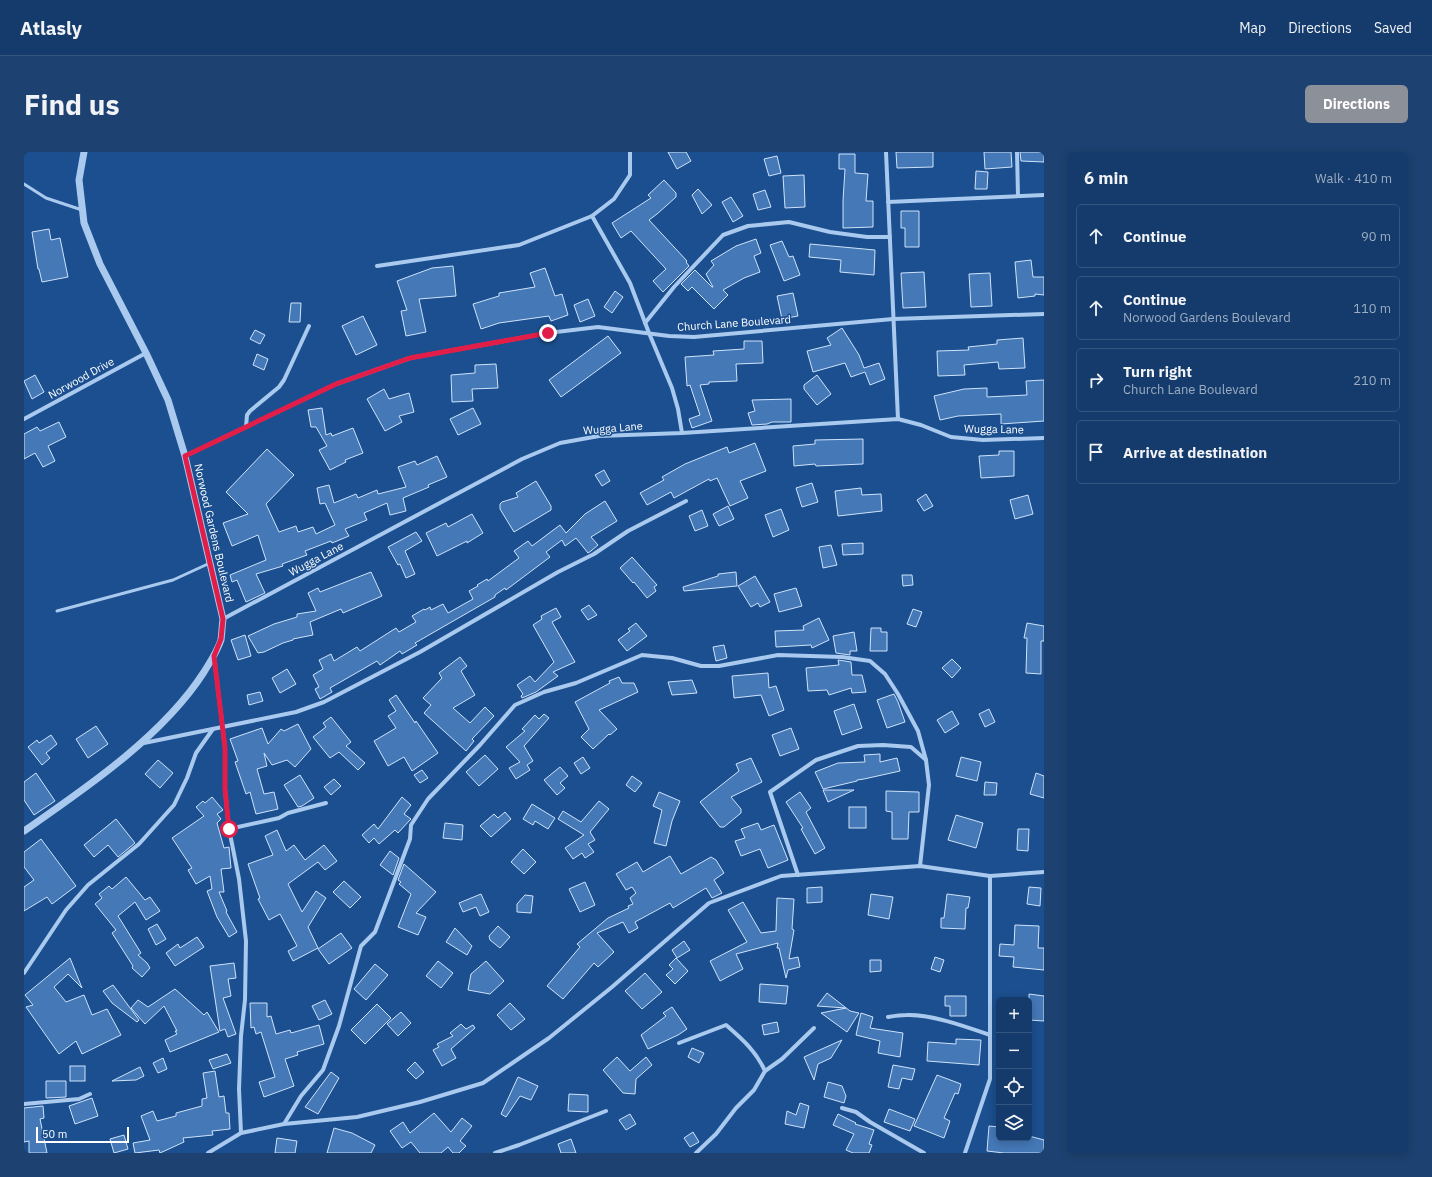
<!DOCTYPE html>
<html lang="en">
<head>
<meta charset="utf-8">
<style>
	:root { --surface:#143b6b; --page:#1d4271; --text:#f1f3f6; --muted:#9dadc1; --line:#33557e; --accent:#8c9099 }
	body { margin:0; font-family:"IBM Plex Sans",sans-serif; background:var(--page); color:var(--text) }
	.controls { position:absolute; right:12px; bottom:12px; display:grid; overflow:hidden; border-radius:6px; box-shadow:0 2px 10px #0003 }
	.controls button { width:36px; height:36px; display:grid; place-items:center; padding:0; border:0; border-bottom:1px solid var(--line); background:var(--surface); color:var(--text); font:20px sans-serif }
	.scale { position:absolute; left:12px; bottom:10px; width:93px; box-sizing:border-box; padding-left:4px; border:2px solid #fff; border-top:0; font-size:11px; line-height:14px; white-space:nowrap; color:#fff; -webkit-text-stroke:3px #1b4f8f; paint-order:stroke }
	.stop { position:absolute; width:12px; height:12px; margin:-9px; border:3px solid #e11d48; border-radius:50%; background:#fff }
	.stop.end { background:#e11d48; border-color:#fff; box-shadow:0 1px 4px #0008 }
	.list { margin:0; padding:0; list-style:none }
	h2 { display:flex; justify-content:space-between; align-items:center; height:52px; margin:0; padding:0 16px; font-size:17px }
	h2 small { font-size:13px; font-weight:400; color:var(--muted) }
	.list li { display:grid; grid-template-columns:26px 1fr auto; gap:12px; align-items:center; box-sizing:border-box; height:64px; margin:0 8px 8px; padding:0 8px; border:1px solid var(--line); border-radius:6px }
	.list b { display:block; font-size:15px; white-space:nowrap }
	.list p { margin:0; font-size:13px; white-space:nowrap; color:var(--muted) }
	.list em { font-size:13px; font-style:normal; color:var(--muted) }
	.icon { flex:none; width:22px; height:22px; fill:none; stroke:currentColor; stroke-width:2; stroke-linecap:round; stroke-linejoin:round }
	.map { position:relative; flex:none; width:1020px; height:1001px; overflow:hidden; border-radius:6px }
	header { display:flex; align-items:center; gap:24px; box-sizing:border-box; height:56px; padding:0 20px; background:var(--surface); border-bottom:1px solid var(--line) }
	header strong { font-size:19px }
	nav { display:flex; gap:22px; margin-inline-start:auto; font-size:14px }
	.intro { display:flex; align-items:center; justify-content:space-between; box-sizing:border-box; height:96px; padding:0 24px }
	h1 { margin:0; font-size:28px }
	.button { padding:10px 18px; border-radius:6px; background:var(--accent); color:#fff; font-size:14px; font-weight:700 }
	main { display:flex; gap:24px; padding:0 24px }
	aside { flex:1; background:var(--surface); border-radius:6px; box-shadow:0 2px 10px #0003 }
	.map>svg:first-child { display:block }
</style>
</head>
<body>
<header>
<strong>Atlasly</strong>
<nav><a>Map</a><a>Directions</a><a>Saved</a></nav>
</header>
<div class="intro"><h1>Find us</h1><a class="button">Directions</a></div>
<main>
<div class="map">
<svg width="1020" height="1001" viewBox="0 0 1020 1001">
	<rect width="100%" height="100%" fill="#1b4f8f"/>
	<g fill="#4478b7" stroke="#cfe3fa">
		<path d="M644,0H662L667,9L653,17Z"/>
		<path d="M872,0H909V15L873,16Z"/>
		<path d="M960,0H987L988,15L961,17Z"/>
		<path d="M996,0H1020V10L997,9Z"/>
		<path d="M815,2H831V21L844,22L842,49H849V75L819,76V49L821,17H815Z"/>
		<path d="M753,4L757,21L745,24L740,7Z"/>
		<path d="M952,19L964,20L963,37H951Z"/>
		<path d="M780,23L781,55L761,56L759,24Z"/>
		<path d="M640,28L652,41V45L633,62L625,68L663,109L662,110L665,114L639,140L629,129L642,117L607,79L597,86L588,71L627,46L624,43Z"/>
		<path d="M674,37L688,53L678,62L668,43Z"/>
		<path d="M741,38L747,55L734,58L729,42Z"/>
		<path d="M707,45L719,64L709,70L698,50Z"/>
		<path d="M877,59H895V95H881V76H877Z"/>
		<path d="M25,77L27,88L36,86L44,125L18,130L15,117H14L8,80Z"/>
		<path d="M732,87L737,101L730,104L736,120L720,126L699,138L704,143L690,157L668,135L664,139L657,132L671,118L688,135H689L682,122L690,113L687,109L712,94Z"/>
		<path d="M758,89L765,105L769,104L776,123L760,129L746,93Z"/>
		<path d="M786,92L851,98L850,123L816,120L817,108L785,105Z"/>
		<path d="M1007,108L1009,125H1020V143L1011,142V144L994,146L991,110Z"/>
		<path d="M429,114L432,144L395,147L402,180L382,184L377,159L383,158L373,129L408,116Z"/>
		<path d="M521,116L531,144L538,142L544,163L527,169L525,164L475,171L457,177L449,152L475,144V141L511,135L506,121Z"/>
		<path d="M900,120L902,155L879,156L877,121Z"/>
		<path d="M966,121L968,154L947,155L945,122Z"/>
		<path d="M591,139L599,145L588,161L580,155Z"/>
		<path d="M769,141L774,164L758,167L753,144Z"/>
		<path d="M564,147L571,164L556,170L550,153Z"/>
		<path d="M267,151H277L276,170H265Z"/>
		<path d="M339,164L353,193L332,203L318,174Z"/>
		<path d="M818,176L835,203L840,216L855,211L861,227L846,233L841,220L827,225L821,211L789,220L783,199L807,193L803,186Z"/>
		<path d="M231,178L241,183L236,192L226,187Z"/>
		<path d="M584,184L597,201L537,245L525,228Z"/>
		<path d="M999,186L1001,216L975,217L974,210L940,213L941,223L914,224L913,199L945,198L944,195L973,192V188Z"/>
		<path d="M720,189H738L739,211L712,212L713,229L685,230V232L676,233L688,269L668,276L665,267L676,263L666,233L663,234L661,205L690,203L689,199L720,197Z"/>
		<path d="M233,202L244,207L240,218L229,213Z"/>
		<path d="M472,212L474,236L448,237L449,249L428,250L427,223L451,221V213Z"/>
		<path d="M11,223L20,240L8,247L0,229Z"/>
		<path d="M793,223L807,242L793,253L780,237V233Z"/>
		<path d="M1020,228V269L977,272V262L934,264L916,268L910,244L940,237L963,236V245L1003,243L1002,229Z"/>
		<path d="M360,237L365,247L385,241L390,260L375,264L378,270L361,279L343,247Z"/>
		<path d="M767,247V270H748L743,272L728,273L724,261L731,259L728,248Z"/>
		<path d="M298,256L302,283L307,281L308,284L329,276L339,301L321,308L322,310L306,318L295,298L303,294L292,275H287L284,258Z"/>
		<path d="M449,256L457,272L434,283L426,267Z"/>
		<path d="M35,270L42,285L24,294L31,309L19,315L11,301L0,307V282L13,275L16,279Z"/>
		<path d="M839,287V312L792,314L791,312L770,314L769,294L791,292V288Z"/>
		<path d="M731,291L742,319L716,329L724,346L706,354L693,326L686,329L685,327L650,346L647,340L623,353L616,341L640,328L638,325L661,312L703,295L705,301Z"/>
		<path d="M243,297L270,323L242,352L255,380L272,374L274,380L289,375L292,382L311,373L301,351L296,352L293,336L305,333L310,351L332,342L334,346L353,338L354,342L382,335L374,315L391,309L393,313L413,304L423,325L404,333L405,335L379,346L382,359L366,363L363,351L340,361L343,368L321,377L325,384L308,391L307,389L281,399L283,403L258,412L259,414L232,422L241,441L222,450L213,428L208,430L206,423L242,408L234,383L208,394L199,371L224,362L202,340Z"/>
		<path d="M975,299H990V324L957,326L955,304L975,303Z"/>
		<path d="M580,318L586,329L578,334L571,323Z"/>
		<path d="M512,329L527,354V358L490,380L476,357V352L478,350L494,345L492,341Z"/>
		<path d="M788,331L794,350L778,355L772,336Z"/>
		<path d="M837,336L838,343L857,342L858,359L814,364L811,339Z"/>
		<path d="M902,342L909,354L900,359L893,348Z"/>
		<path d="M1004,343L1009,362L991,367L986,348Z"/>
		<path d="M581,349L593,369L567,385L574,393L567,399L564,401L552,386L541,394L538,388L522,400L526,405L482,438L481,436L471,443V445L391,491L393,493L378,502L376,499L356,513L353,509L306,536L308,540L296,547L291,537L295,535L289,523L299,517L295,508L307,502L310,509L333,495L336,499L372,476L375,480L392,470L388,464L400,457L401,458L406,455L407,458L419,452L424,461L449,447L445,439L454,434L453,433L463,427L464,429L495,406L490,399L504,389L508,394L536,373L542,381L561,362Z"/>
		<path d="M704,354L710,367L695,374L689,362Z"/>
		<path d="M757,357L765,378L749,385L741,363Z"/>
		<path d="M678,358L684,374L671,379L665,364Z"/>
		<path d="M448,362L459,381L443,391V389L413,404L402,381L422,371L424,375Z"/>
		<path d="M392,380L398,389L381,399L391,422L382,426L376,412L374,413L364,395Z"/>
		<path d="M839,391V402L819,403L818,392Z"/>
		<path d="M807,393L813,413L799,416L795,395Z"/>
		<path d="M608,405L633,433L630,435L632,439L623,446L610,430L609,431L596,416Z"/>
		<path d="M347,420L358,444L319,461L317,457L286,470L289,483L269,487V488L259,491L240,500L234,501L224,484L250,472L273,465V462L292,459L284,441L294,436L296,440Z"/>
		<path d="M712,420L713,434L660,439L659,435L694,424V422Z"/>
		<path d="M878,423H888L889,433L879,434Z"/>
		<path d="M731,424L746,450L736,455L734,451L727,455L714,434Z"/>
		<path d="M772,436L778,454L755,460L750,442Z"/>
		<path d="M565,453L573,463L564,468L557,458Z"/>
		<path d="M532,456L537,465L528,470L551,510L529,520L534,524L512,540L498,546L497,544L499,542L493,533L506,524L511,530L530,510L509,473L518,467L517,464Z"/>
		<path d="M889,457L898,460L892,475L883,472Z"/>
		<path d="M795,466L805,488L788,496L787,493L752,495L751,479L780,478L779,474Z"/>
		<path d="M612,471L623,484L603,499L594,488L606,479L604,477Z"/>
		<path d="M1003,471L1020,474V489H1017V522L1002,521L1003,486H1000Z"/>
		<path d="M847,476H857V480H863V499H846Z"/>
		<path d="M830,480L833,499H826V503L812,501L809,484Z"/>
		<path d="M221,483L227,504L214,508L207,488Z"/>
		<path d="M700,493L703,506L692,509L689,495Z"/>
		<path d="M436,505L443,514L437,519L451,543L429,556L446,571L461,555L470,564L448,587L450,589L442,599L400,561L407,553L399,546L418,526L415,521Z"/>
		<path d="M928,507L937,516L928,526L918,516Z"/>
		<path d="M814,508L827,510L828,523H838L842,540L828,541L827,536L805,543L803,538L784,539L782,516L815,513Z"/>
		<path d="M263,517L272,532L256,541L248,526Z"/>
		<path d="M744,521L745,536L752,534L760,558L745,564L737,543L710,546L708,524Z"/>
		<path d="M595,525L598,531H610L614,540L575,558L593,577L586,583L585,582L569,597L557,585L565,577L551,550L586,531L585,529Z"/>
		<path d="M668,528L673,541L648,543L644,530Z"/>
		<path d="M236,540L239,549L225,553L223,543Z"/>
		<path d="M870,542L874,550L881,570L863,576L853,548Z"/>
		<path d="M372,543L391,571L392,569L414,601L388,619L380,605L364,614L350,589L372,576L364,564L372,559L365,548Z"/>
		<path d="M830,552L838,576L818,583L810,559Z"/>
		<path d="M965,557L971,570L961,575L955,562Z"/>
		<path d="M928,559L935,572L921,581L913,568Z"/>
		<path d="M520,562L525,566L500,594L509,609L503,613L506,618L492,627L485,616L496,610L482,595L501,579L498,577L511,563L515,567Z"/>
		<path d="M307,565L327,590L322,594L341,611L334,618L315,600L306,606L289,585L302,575L299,571Z"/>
		<path d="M274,572L287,597L271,615L263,608L248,613L240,601L243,614L233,617L240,642L250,640L254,657L232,662L226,640L222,642L211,610L214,609L206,587L238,576L244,592L257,577L260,579Z"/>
		<path d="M72,574L84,592L64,606L52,587Z"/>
		<path d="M767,576L775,597L756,604L748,583Z"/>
		<path d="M27,583L33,592L22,601L26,606L18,613L4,595L13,588L15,591Z"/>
		<path d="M856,602V610L873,606L876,619L840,627L833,628V629L799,637L791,620L814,611L841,610L840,603Z"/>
		<path d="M461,603L474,617L455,634L442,620Z"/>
		<path d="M559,605L566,616L557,622L550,611Z"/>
		<path d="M937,605L957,610L953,629L932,624Z"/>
		<path d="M727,606L738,630L707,645L717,657V661L700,675H696L676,650L715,619L712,612Z"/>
		<path d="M134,608L149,621L136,636L121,622Z"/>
		<path d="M536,615L544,624L536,631L541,636L533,643L520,628Z"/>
		<path d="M398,618L404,626L396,631L390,623Z"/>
		<path d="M12,621L31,649L10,663L0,648V630Z"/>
		<path d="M1012,621L1020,624V646L1006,642Z"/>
		<path d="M276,623L290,646L278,654L274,655L260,633Z"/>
		<path d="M608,624L618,631L611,640L602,633Z"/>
		<path d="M310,627L317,634L307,643L300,635Z"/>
		<path d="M961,630L973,631L972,643H960Z"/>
		<path d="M799,638H830L804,650Z"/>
		<path d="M862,639L895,640V660H885L884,687H868V660L862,659Z"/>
		<path d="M635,640L656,649L648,669L642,694L630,691L638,658L629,654Z"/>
		<path d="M776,640L787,656L782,660L801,696L791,702L777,677L779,676L762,650Z"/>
		<path d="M188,645L199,658L193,662L197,667L193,671L200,696L205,695L207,716L197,717L200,740H195L203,759L202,760L213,780L205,785L193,765L183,739L188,737L186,724L172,732L164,718L168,716L148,686L180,664L172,655L179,649L181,651Z"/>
		<path d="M378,645L387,653L380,662L387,667L385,669L374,681L371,678L355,692L350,686L345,691L338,683L350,672L354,677Z"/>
		<path d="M575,649L585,657L566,680L571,688L564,692L570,700L561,706L558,701L549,707L541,696L560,683L534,667L539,659L557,670Z"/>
		<path d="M508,652L531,666L524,677L511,669L509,673L499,667Z"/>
		<rect x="825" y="655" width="17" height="21"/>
		<path d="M481,660L487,667L467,685L456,674L470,662L474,666Z"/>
		<path d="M932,663L959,671L952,696L924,688Z"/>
		<path d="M92,667L111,691L94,705L84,693L70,705L60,693Z"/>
		<path d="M421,671L439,673L438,688L419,686Z"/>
		<path d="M734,671L737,678L750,673L764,708L744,716L736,697L717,704L711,689L721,686L717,677Z"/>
		<path d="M994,677H1005L1004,699L993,698Z"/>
		<path d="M253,678L262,699L270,693L281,708L300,693L313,709L301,718L294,710L264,732L278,760L292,739L302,746L284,775L294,796L269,809L264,799L273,794L256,762L245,768L234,747L236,746L224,712L249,703L241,684Z"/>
		<path d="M17,687L52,734L28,752L23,745L0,759V735L10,728L0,715V700Z"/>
		<path d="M499,697L512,710L500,722L487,710Z"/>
		<path d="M366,699L375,706L369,723L356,713Z"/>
		<path d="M646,704L657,722L687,705L692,708L700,721L690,728L698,741L688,746L682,736L649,756L646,751L611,770L614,776L605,781L599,770L573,781L590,800L574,815L570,811L539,847L523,834L556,795L553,792L584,766L605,756L604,754L609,752L606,746L612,741L608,735L602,738L592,722L613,710L619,720Z"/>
		<path d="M380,712L412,740L392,761L402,765L394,783L374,775L387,742L375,732L377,730L374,728Z"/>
		<path d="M102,725L121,748L126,745L136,759L122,768L111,750L94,764L117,801L114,803L123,811L126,816L118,825L108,816L109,814L88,781L92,778L71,752L78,746L75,742L85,734L88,737Z"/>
		<path d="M320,729L337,745L326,756L309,740Z"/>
		<path d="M561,730L571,753L556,760L545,737Z"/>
		<path d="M798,735V750L783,751V736Z"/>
		<path d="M1005,735L1017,736L1016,754L1003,752Z"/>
		<path d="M457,742L465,760L456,764L452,755L439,760L435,751Z"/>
		<path d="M847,742L869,745L865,767L844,763Z"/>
		<path d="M923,742L946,745L944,756H942L941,777L917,776V766H920Z"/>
		<path d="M501,743L509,744L507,761L493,760V752Z"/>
		<path d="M753,746L770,747L768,777L770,778L765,807L774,805L776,815L764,818L762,826L755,796H753L754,791L712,802L719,817L696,829L686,809L723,790L704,758L719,750L737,781L752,779Z"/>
		<path d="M133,772L142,787L132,793L124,777Z"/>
		<path d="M991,773L1015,774L1014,796H1020V818L989,815L990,805L975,804L976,792L990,793Z"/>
		<path d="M474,774L486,785L476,796L466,788L465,784Z"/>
		<path d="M431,776L448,794L443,803L422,790Z"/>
		<path d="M317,781L328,796L305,812L294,797Z"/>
		<path d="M173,785L180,795L151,814L142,801L154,792L156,796Z"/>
		<path d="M660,789L666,798L653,806L648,798Z"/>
		<path d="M911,805L920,808L916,820L907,817Z"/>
		<path d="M46,806L58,836L44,822L30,835L42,850L60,843L68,863L83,857L97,883L58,902L52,889L35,902L2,855L9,853L1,843Z"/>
		<path d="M652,806L664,819L651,832L642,823L649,817L645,813Z"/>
		<path d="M846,808H857V819L846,820Z"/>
		<path d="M414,809L429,821L417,836L402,824Z"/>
		<path d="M462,809L480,829L466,842L444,838L447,822Z"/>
		<path d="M210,811L212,826L204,827L207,844L199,846L212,882L204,885L201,877L196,879L186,814Z"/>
		<path d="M351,812L364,823L342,848L330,837Z"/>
		<path d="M621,821L638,840L618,857L601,839Z"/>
		<path d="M736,832L764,834L762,852L735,850Z"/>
		<path d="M89,833L115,868L113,870L88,851L79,839Z"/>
		<path d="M151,837L180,863L183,860L195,880L146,900L141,888L153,882L151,879H153L140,854L121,872L107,856L114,848L124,855Z"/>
		<path d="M803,841L826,859L835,861L823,880L797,861L822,856L793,854Z"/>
		<path d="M1005,842L1020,844V869L1005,868Z"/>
		<path d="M921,844H942V864H926V854H921Z"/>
		<path d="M301,848L308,862L295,868L288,854Z"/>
		<path d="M226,851H243V865L247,864L252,882L266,878L267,881L295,873L300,892L273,900L274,903L261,907L270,934L240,945L235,930L251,925L237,880L232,882L230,875L227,876Z"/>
		<path d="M486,851L501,867L487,878L473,863Z"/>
		<path d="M353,852L367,866L341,892L327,878Z"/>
		<path d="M648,855L663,877L654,883L624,897L617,883L642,864L639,861Z"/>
		<path d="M377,860L387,871L374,884L363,872Z"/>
		<path d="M837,861L849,865L846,876L879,881L876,905L854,901L856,889L832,883Z"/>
		<path d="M753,870L755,880L740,883L738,873Z"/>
		<path d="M437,872L442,877L449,873L451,876L427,897L432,906L418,914L409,898L415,895L413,892L429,884L426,881Z"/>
		<path d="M932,887L957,888L955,913L903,909L904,890L932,892Z"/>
		<path d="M818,888L807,906L794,912L790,928L780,905Z"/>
		<path d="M668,896L680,901L675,911L664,905Z"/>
		<path d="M203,902L207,911L189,917L185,908Z"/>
		<path d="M593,905L606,919L622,905L628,913L612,927L611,942L599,941L579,918Z"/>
		<path d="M139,906L143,917L134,921L129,911Z"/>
		<path d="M391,910L400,920L392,927L383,918Z"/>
		<path d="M869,913L891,917L888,928L878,926L875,937L864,935Z"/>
		<rect x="46" y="914" width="15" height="15"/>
		<path d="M116,915L120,924L112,928L88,929Z"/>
		<path d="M191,919L195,945L200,944L202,961H205L206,977L188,979L189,983L159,986L160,990L136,1001L135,998L111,1001L109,991L126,988L117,964L129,959L133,969L152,964V961L178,954V947L183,946L179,921Z"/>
		<path d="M307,920L315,926L294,962L281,955Z"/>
		<path d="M913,923L937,932L934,942L931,941L920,966L926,969L920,986L890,974Z"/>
		<path d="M494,925L514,934L507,948L496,944L482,965L477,962Z"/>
		<path d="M22,929H42V945L22,946Z"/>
		<path d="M804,930L818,934L822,944L820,951L800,945Z"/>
		<path d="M545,942L564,943V960L544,959Z"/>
		<path d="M68,946L74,964L51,972L45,954Z"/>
		<path d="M776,951L785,954L780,976L761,972L763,959L772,963Z"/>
		<path d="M19,954L20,966L16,967L23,1001H5V989L0,990V956Z"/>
		<path d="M865,957L891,967L886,979L860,970Z"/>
		<path d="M410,961L427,980L438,966L448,974L436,989L442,994L435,1001H429L424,995L417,1001H396L387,990L378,996L366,979L379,970L386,981Z"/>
		<path d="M606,962L612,972L602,978L595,968Z"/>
		<path d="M814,962L832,971L831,972L850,978L845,992L848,993L845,1001H829L822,998L830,982L809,973Z"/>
		<path d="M965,974L975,975V986H1005V984L1020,988V1001H980L963,999Z"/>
		<path d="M310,976L328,981L351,993L347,1001H303Z"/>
		<path d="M669,980L675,990L666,995L660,986Z"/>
		<path d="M100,983L104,997L90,1001L86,987Z"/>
		<path d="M253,986L273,989L271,1001H251Z"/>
		<path d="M547,987L552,1001H537L534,992Z"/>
	</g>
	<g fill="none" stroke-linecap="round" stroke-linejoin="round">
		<g stroke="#a9c9ee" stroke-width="3">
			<path d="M0,32L22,46L58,58"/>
			<path d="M33,459L149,428L186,411"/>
		</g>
		<g stroke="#a9c9ee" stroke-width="4">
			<path d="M862,0L874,267"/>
			<path d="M993,0L994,44"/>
			<path d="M864,50L1020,43"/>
			<path d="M568,64L606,131L625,181L648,236L654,257L658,281"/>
			<path d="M353,114L495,93L568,64L590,47L606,23V0"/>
			<path d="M621,171L650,135L699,83L724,74L765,70L806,80L843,85H866"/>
			<path d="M0,267L122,201"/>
			<path d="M222,275L223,263L226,259L255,235L260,228L285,174"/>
			<path d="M161,304L312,232L386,206L524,181L574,175L645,184L670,185L869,167L1020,162"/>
			<path d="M199,467L498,307L536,291L575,284L658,281L874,267L897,273L927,285L959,288L1020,286"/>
			<path d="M190,504L201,596V637L205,677L215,727L222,789L221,848L217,884L215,937L217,981"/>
			<path d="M120,591L272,560L300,550L396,500L534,420L570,402L604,379L662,349"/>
			<path d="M205,677L255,666L264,661L302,651"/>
			<path d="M774,723L746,640L792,608L834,594L859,593L887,595L902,608L905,633L896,714"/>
			<path d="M0,821L42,758L64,733L115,692L150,653L163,626L172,601L189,577"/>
			<path d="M864,865C870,864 877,863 883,863C907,862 943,875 966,883"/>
			<path d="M655,891L702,873C718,887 732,899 741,919L730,938L712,956L692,982L672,1001"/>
			<path d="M741,919L758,907L790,876"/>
			<path d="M0,952L55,947L66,942"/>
			<path d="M818,956L832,960L846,970L900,1001"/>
			<path d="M260,972L277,944L299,918L315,874L337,794L351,780L386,687L387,673L404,647L456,593L491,553L520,540L552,531L618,503L648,506L677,514H695L754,503L818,505L846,509L861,522L874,542L894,579L902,608"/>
			<path d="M184,1001L217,981L260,972L333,965L396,950L459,931L525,886L588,835L685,751L757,724L896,714L966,724L1020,720"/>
			<path d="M471,1001L495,993L582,959"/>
			<path d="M941,1001L966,927V724"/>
		</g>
		<path stroke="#a9c9ee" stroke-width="7" d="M0,679C62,636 139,584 180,520C186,510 193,500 197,488C198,481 198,474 199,467L161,304L144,248L122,201L76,112L60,71L55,28L60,0"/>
	</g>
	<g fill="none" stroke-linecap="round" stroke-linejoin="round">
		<path stroke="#e11d48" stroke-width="5" d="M205,677L201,637V596L190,504L197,487L199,467L161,304L312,232L386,206L524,181"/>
	</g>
	<g text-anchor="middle" stroke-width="3" stroke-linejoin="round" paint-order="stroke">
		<g font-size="11" fill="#fff" stroke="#1b4f8f">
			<text transform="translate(710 171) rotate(-4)" y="4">Church Lane Boulevard</text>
			<text transform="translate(57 226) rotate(-29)" y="4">Norwood Drive</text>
			<text transform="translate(589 276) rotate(-5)" y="4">Wugga Lane</text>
			<text transform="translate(970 277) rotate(1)" y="4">Wugga Lane</text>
			<text transform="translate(190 381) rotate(77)" y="4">Norwood Gardens Boulevard</text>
			<text transform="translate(292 407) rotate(-28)" y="4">Wugga Lane</text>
		</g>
	</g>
</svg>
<div class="controls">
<button>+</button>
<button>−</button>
<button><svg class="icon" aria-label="locate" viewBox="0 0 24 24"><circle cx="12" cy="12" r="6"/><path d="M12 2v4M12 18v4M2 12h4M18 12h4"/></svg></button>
<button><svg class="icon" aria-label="layers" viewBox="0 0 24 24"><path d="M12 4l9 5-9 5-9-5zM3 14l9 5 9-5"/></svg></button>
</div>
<div class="scale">50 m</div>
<div class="stop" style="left:205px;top:677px"></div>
<div class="stop end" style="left:524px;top:181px"></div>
</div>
<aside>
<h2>6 min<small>Walk · 410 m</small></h2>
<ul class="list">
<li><svg class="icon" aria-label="ahead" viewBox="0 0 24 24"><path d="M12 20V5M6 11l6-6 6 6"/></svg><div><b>Continue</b></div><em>90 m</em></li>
<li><svg class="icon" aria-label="ahead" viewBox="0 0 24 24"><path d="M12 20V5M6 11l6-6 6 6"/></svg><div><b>Continue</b><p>Norwood Gardens Boulevard</p></div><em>110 m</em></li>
<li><svg class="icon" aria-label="right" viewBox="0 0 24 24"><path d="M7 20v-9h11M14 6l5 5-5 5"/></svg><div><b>Turn right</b><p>Church Lane Boulevard</p></div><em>210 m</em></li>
<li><svg class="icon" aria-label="arrive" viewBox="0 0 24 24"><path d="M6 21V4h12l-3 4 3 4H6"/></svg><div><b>Arrive at destination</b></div></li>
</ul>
</aside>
</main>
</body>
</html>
